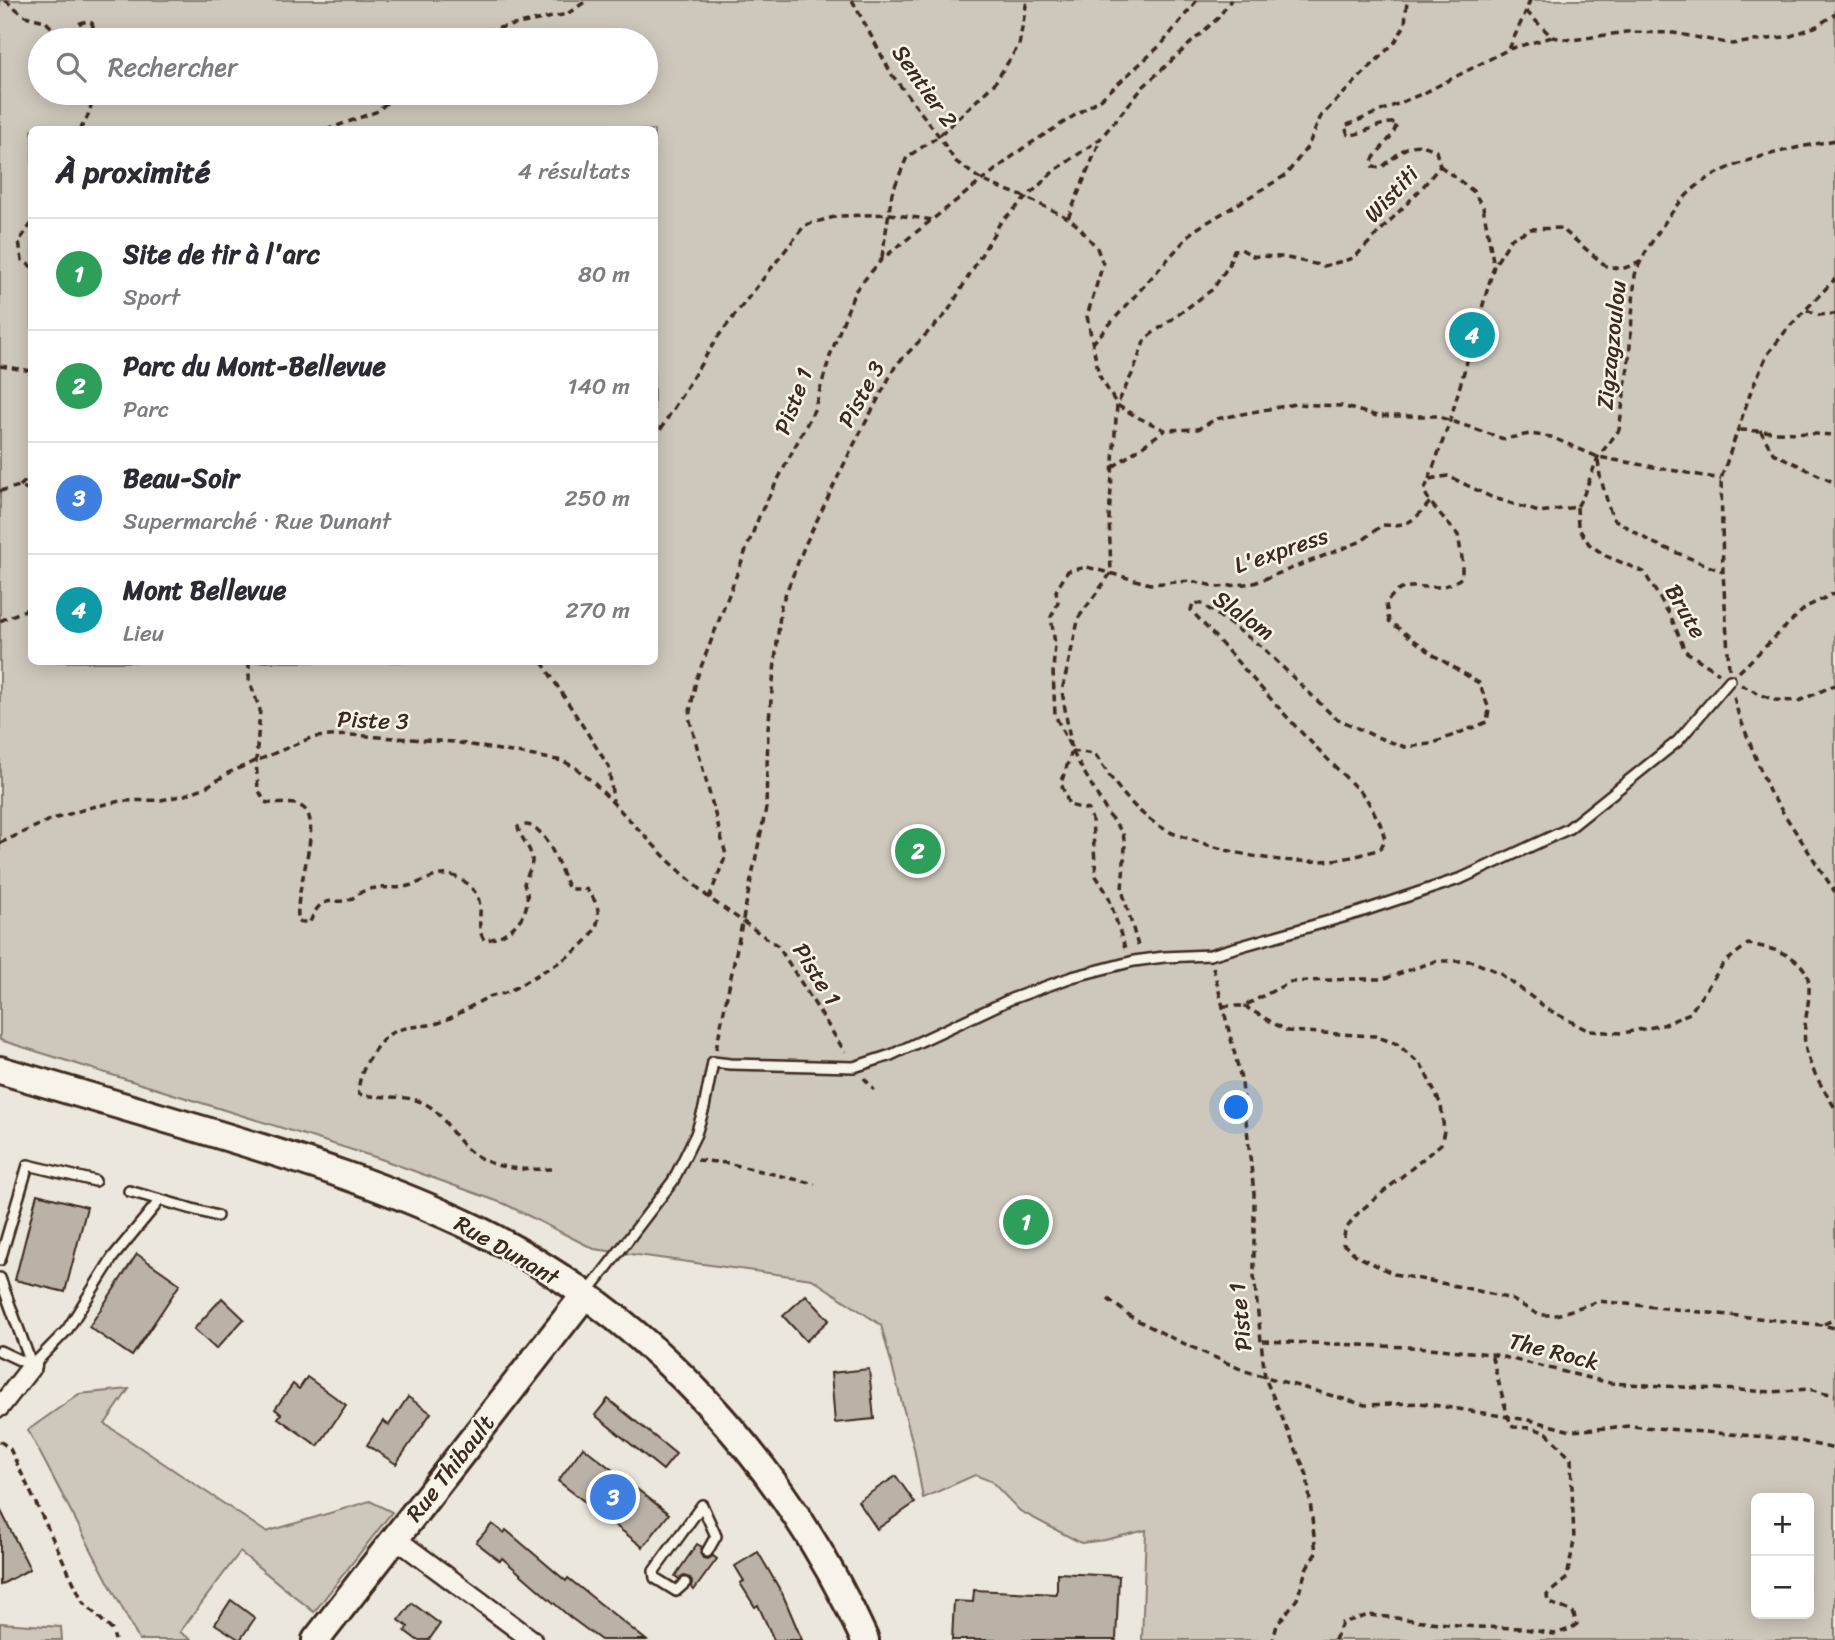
<!DOCTYPE html>
<html lang="fr">
<head>
<meta charset="utf-8">
<style>
	:root { --surface:#fff; --page:#f2f2f3; --text:#2b2b33; --muted:#7c7c81; --line:#e1e1e2; --accent:#d1495b }
	body { margin:0; font-family:Sriracha,sans-serif; background:var(--page); color:var(--text) }
	.controls { position:absolute; right:21px; bottom:21px; display:grid; overflow:hidden; border-radius:10px; box-shadow:0 4px 18px #0003 }
	.controls button { width:63px; height:63px; display:grid; place-items:center; padding:0; border:0; border-bottom:2px solid var(--line); background:var(--surface); color:var(--text); font:35px sans-serif }
	.you { position:absolute; left:1237px; top:1108px; width:24px; height:24px; margin:-18px; border:5px solid #fff; border-radius:50%; background:#1a73e8; box-shadow:0 0 0 10px #1a73e833 }
	.badge { display:grid; place-items:center; width:46px; height:46px; border-radius:50%; background:var(--accent); color:#fff; font-size:23px; font-weight:700 }
	.pin { position:absolute; translate:-50% -50%; border:4px solid #fff; box-shadow:0 2px 7px #0006 }
	.list { margin:0; padding:0; list-style:none }
	h2 { display:flex; justify-content:space-between; align-items:center; height:91px; margin:0; padding:0 28px; font-size:30px }
	h2 small { font-size:23px; font-weight:400; color:var(--muted) }
	.list li { display:grid; grid-template-columns:46px 1fr auto; gap:21px; align-items:center; box-sizing:border-box; height:112px; padding:0 28px; border-top:2px solid var(--line) }
	.list b { display:block; font-size:26px; white-space:nowrap }
	.list p { margin:0; font-size:23px; white-space:nowrap; color:var(--muted) }
	.list em { font-size:23px; font-style:normal; color:var(--muted) }
	.icon { flex:none; width:38px; height:38px; fill:none; stroke:currentColor; stroke-width:2; stroke-linecap:round; stroke-linejoin:round }
	.map { position:relative; flex:none; width:1835px; height:1640px; overflow:hidden }
	.search { position:absolute; background:var(--surface); box-shadow:0 4px 18px #0003; left:28px; top:28px; width:630px; height:77px; display:flex; align-items:center; gap:18px; box-sizing:border-box; padding:0 24px; border-radius:38px; color:var(--muted); font-size:26px }
	.panel { position:absolute; background:var(--surface); box-shadow:0 4px 18px #0003; left:28px; top:126px; width:630px; height:539px; border-radius:10px }
	.map>svg:first-child { display:block }
</style>
</head>
<body>
<div class="map">
<svg width="1835" height="1640" viewBox="0 0 1835 1640">
	<rect width="100%" height="100%" fill="#ece7dc"/>
	<filter id="ink" filterUnits="userSpaceOnUse"><feTurbulence type="fractalNoise" baseFrequency=".0143" numOctaves="2"/><feDisplacementMap in="SourceGraphic" scale="14" xChannelSelector="R" yChannelSelector="G"/><feConvolveMatrix kernelMatrix="1 2 1 2 8 2 1 2 1" color-interpolation-filters="sRGB"/></filter>
	<g filter="url(#ink)">
		<g fill="#cec8bc" stroke="#84796d" stroke-width="2" fill-rule="evenodd">
			<path d="M0,0H1835V1640H1142L1146,1530L1105,1540L1081,1543L1020,1511L991,1481L975,1475L923,1498L914,1448L881,1325L812,1279L594,1249L505,1204L378,1158L0,1040ZM40,40H646V93H40ZM32,130H654V662H32ZM1756,1498H1809V1614H1756Z"/>
			<path d="M129,1389L105,1424L266,1532L370,1501L392,1512L314,1612L240,1552L180,1632L192,1640H139L28,1430L79,1394Z"/>
			<path d="M0,1623L61,1627L62,1640H0Z"/>
		</g>
		<g fill="#bab2a7" stroke="#3b2a1e" stroke-width="2">
			<path d="M37,1194L87,1207L65,1292L15,1280Z"/>
			<path d="M137,1254L180,1284L132,1356L89,1327Z"/>
			<path d="M806,1295L829,1320L806,1341L783,1316Z"/>
			<path d="M222,1298L244,1319L216,1349L194,1329Z"/>
			<path d="M869,1369L874,1419L835,1423L831,1373Z"/>
			<path d="M307,1377L346,1405L318,1446L278,1418L281,1414L275,1409L293,1384L299,1389Z"/>
			<path d="M408,1397L431,1413L396,1464L367,1445L383,1421L389,1425Z"/>
			<path d="M608,1399L676,1454L663,1470L595,1415Z"/>
			<path d="M583,1447L669,1514L643,1547L558,1481Z"/>
			<path d="M896,1476L915,1503L877,1529L858,1501Z"/>
			<path d="M0,1509L30,1569L0,1585Z"/>
			<path d="M492,1524L504,1533L506,1530L566,1581L568,1578L646,1640H601L571,1618L502,1558L500,1561L476,1542Z"/>
			<path d="M697,1544L702,1547L700,1553L703,1558L708,1559L713,1556L717,1559L694,1590L691,1587L692,1582L690,1578L684,1576L679,1579L675,1576Z"/>
			<path d="M758,1552L783,1595L802,1640H774L758,1605L755,1607L740,1583L744,1581L735,1566Z"/>
			<path d="M1057,1573L1119,1576L1116,1640H952L954,1601L973,1602L974,1590L1057,1594Z"/>
			<path d="M231,1600L255,1618L240,1640L215,1624Z"/>
			<path d="M412,1603L440,1624L429,1640H417L405,1631L408,1627L399,1620Z"/>
		</g>
		<g fill="none" stroke-linecap="round" stroke-linejoin="round">
			<defs>
				<g id="lane">
					<path d="M129,1191L217,1216"/>
					<path d="M0,1260L28,1165L95,1181"/>
					<path d="M0,1278L32,1366L0,1351"/>
					<path d="M588,1292L673,1181L696,1134L704,1108L713,1062L730,1064L854,1067L891,1055L1011,999L1072,977L1134,961L1164,957L1210,955L1357,913L1462,878L1568,829L1678,741L1730,680"/>
					<path d="M32,1366L67,1330L113,1257L160,1200"/>
					<path d="M685,1583L676,1591L655,1578L654,1571L702,1505L716,1536L707,1552"/>
				</g>
				<g id="street">
					<path d="M0,1407L32,1366"/>
					<path d="M395,1538L532,1640"/>
				</g>
				<g id="secondary">
					<path d="M0,1070C68,1090 135,1110 203,1130C296,1158 390,1187 478,1230C651,1316 786,1466 865,1640"/>
					<path d="M316,1640L584,1296"/>
				</g>
			</defs>
			<use href="#lane" stroke="#3b2a1e" stroke-width="14"/>
			<use href="#street" stroke="#3b2a1e" stroke-width="23"/>
			<use href="#secondary" stroke="#3b2a1e" stroke-width="32"/>
			<g stroke="#3b2a1e" stroke-width="3.5" stroke-dasharray="7 5" stroke-linecap="butt">
				<path d="M5,0L25,16L45,21L64,40L72,35L78,24L87,21L92,23L96,40"/>
				<path d="M852,0L892,75L939,136L955,161L983,181L1027,198L1068,218L1079,227L1097,248L1103,264L1087,316L1099,375L1117,405L1137,417L1165,430L1198,429L1216,419L1295,404L1342,406L1377,416H1437L1504,439L1530,434L1551,437L1598,457L1721,479"/>
				<path d="M1530,0L1526,11L1552,37L1572,40L1626,32L1674,33L1732,44L1791,36L1817,26L1835,14"/>
				<path d="M464,40L489,30L567,14L588,0"/>
				<path d="M1509,49L1526,11"/>
				<path d="M79,130C89,119 91,106 94,93"/>
				<path d="M326,130L378,111L397,93"/>
				<path d="M1440,166L1473,191L1483,207L1494,266"/>
				<path d="M1068,218L1100,141"/>
				<path d="M32,223L19,241L22,260L32,267"/>
				<path d="M882,257L892,193L907,157L939,136L994,84L1019,45L1027,0"/>
				<path d="M1807,310L1818,315L1835,314"/>
				<path d="M1092,344L1193,231L1286,175L1308,146L1321,116L1395,42L1405,25L1407,0"/>
				<path d="M0,366L32,371"/>
				<path d="M1740,430L1835,435"/>
				<path d="M1760,430L1773,453L1835,483"/>
				<path d="M654,440L717,338L805,225L838,216L890,214L933,220"/>
				<path d="M1598,460L1600,476L1612,518L1651,542L1723,572"/>
				<path d="M1113,467L1165,430"/>
				<path d="M1429,479L1450,421L1494,266L1511,239L1530,229L1561,228L1606,266L1622,269L1640,262"/>
				<path d="M20,486L32,475"/>
				<path d="M0,491L20,486L32,491"/>
				<path d="M1577,507L1578,527L1589,544L1606,556L1644,572L1671,617L1685,651L1719,673"/>
				<path d="M0,621L32,607"/>
				<path d="M249,662V680L260,710L256,761L258,789L265,802C276,806 292,800 302,807C326,821 291,896 299,922H310C313,915 316,908 322,904C330,899 339,903 348,900C355,898 359,892 366,890C379,886 391,889 404,887C426,883 442,865 465,882C492,903 472,920 484,940C510,939 537,910 524,884C526,876 532,868 532,861C533,850 520,838 518,827C545,814 560,872 569,889H586C622,927 571,956 542,972C530,979 518,987 505,993C500,995 494,995 489,997C473,1004 459,1015 441,1022C424,1028 407,1024 390,1034C375,1044 356,1075 359,1094C382,1100 407,1092 429,1106C443,1115 450,1131 461,1143C486,1170 518,1170 552,1169"/>
				<path d="M542,662L609,767L613,801"/>
				<path d="M1729,669L1723,572L1721,479L1751,391L1767,355L1788,328L1835,279"/>
				<path d="M1739,672L1806,607L1835,593"/>
				<path d="M1741,685L1773,700L1799,701L1835,685"/>
				<path d="M1734,697L1738,713L1769,791L1835,892"/>
				<path d="M1070,746L1055,715L1053,671L1055,644L1051,617L1058,603L1056,591L1068,571L1087,567L1150,584L1191,581L1219,587L1254,583L1362,541L1382,525C1409,526 1413,522 1430,502"/>
				<path d="M1072,751L1095,754C1115,785 1134,813 1168,831C1175,835 1185,837 1193,840C1251,860 1323,872 1381,848L1385,839L1380,823L1366,798L1297,728L1191,610L1193,603L1202,604L1262,647L1334,717L1374,736L1405,747L1431,744L1487,722L1489,709L1479,683L1435,656L1389,621L1386,604C1406,570 1432,601 1462,577V558L1458,535L1430,502L1424,491L1429,479L1448,476L1491,497L1539,512L1577,507L1584,494L1598,457L1619,430L1629,359L1635,275C1641,258 1651,243 1661,228C1671,213 1683,197 1697,186C1732,159 1791,149 1835,140"/>
				<path d="M1072,751L1061,783L1069,805L1089,810L1092,820L1096,876L1108,895L1125,948"/>
				<path d="M0,843L50,820L92,807L121,801L161,800L185,795L206,787L230,772L313,737L350,735L454,742L563,761L576,768L594,783L667,859L709,898L778,946L845,1052"/>
				<path d="M709,898L726,855L689,717L696,680L760,514L814,410L831,353L855,291L882,259L1022,149L1102,98L1162,44L1197,0"/>
				<path d="M1138,946L1122,890L1125,847L1123,833L1108,814L1072,751L1062,691L1079,617L1111,573L1109,517L1117,405L1134,370L1145,339L1213,289L1229,265L1234,250L1241,249L1253,256L1283,257L1324,266L1354,258L1421,189L1440,166L1436,151C1411,136 1400,153 1381,168L1373,167L1372,161C1380,147 1393,139 1397,123C1379,121 1365,135 1348,135L1345,126L1426,92L1509,49L1552,37"/>
				<path d="M1213,967L1242,1083L1254,1193V1276L1265,1378L1307,1475L1316,1553L1307,1567L1297,1599L1277,1625L1273,1640"/>
				<path d="M1223,1006H1244L1290,982L1350,979H1383L1436,961H1471L1498,972L1549,1010L1589,1031L1623,1033L1663,1025L1690,1013L1724,963L1748,944C1771,948 1808,955 1809,986C1810,1007 1801,1028 1806,1050C1811,1071 1824,1090 1835,1108"/>
				<path d="M1244,1006L1287,1031L1375,1036L1397,1044L1422,1066L1441,1105L1444,1131L1441,1144L1359,1212L1345,1230L1343,1244L1357,1256L1394,1274L1462,1287L1511,1299L1539,1315H1556L1599,1301L1822,1325L1835,1328"/>
				<path d="M716,1049L766,808L768,729L781,605L805,545L849,454L896,365L947,313L1000,223L1053,172L1100,139L1144,86L1218,18L1231,0"/>
				<path d="M864,1078L874,1090"/>
				<path d="M697,1160L727,1163L815,1184"/>
				<path d="M1108,1299L1133,1318L1174,1339L1245,1371L1365,1405L1420,1403L1534,1421L1571,1431L1630,1426L1791,1439L1835,1449"/>
				<path d="M1824,1324L1835,1319"/>
				<path d="M1263,1341L1429,1348L1491,1354L1610,1383L1773,1392L1808,1389L1835,1395"/>
				<path d="M0,1441L10,1449L83,1602L112,1630L115,1640"/>
				<path d="M1335,1640L1342,1623L1369,1615L1475,1627L1520,1628L1554,1634L1570,1629L1577,1624L1573,1612L1548,1602L1547,1595L1567,1578L1574,1541L1571,1459L1547,1433L1532,1428L1513,1427L1508,1417L1491,1354"/>
			</g>
			<use href="#lane" stroke="#f7f3e8" stroke-width="9"/>
			<use href="#street" stroke="#f7f3e8" stroke-width="18"/>
			<use href="#secondary" stroke="#f7f3e8" stroke-width="26"/>
		</g>
	</g>
	<g text-anchor="middle" stroke-width="5" stroke-linejoin="round" paint-order="stroke">
		<g font-size="23" fill="#3b2a1e" stroke="#f7f3e8">
			<text transform="translate(925 86) rotate(55)" y="8">Sentier 2</text>
			<text transform="translate(1391 194) rotate(-47)" y="8">Wistiti</text>
			<text transform="translate(1611 345) rotate(-84)" y="8">Zigzagzoulou</text>
			<text transform="translate(861 394) rotate(-61)" y="8">Piste 3</text>
			<text transform="translate(793 401) rotate(-69)" y="8">Piste 1</text>
			<text transform="translate(1281 550) rotate(-19)" y="8">L'express</text>
			<text transform="translate(1686 611) rotate(60)" y="8">Brute</text>
			<text transform="translate(1244 615) rotate(35)" y="8">Slalom</text>
			<text transform="translate(373 720) rotate(2)" y="8">Piste 3</text>
			<text transform="translate(817 974) rotate(58)" y="8">Piste 1</text>
			<text transform="translate(507 1250) rotate(30)" y="8">Rue Dunant</text>
			<text transform="translate(1240 1317) rotate(-96)" y="8">Piste 1</text>
			<text transform="translate(1554 1351) rotate(14)" y="8">The Rock</text>
			<text transform="translate(450 1468) rotate(-52)" y="8">Rue Thibault</text>
		</g>
	</g>
</svg>
<div class="controls">
<button>+</button>
<button>−</button>
</div>
<div class="you"></div>
<div class="pin badge" style="left:1026px;top:1222px;background:#2e9e5b">1</div>
<div class="pin badge" style="left:918px;top:851px;background:#2e9e5b">2</div>
<div class="pin badge" style="left:613px;top:1497px;background:#3f7fe0">3</div>
<div class="pin badge" style="left:1472px;top:335px;background:#0f9aa8">4</div>
<div class="search"><svg class="icon" aria-label="search" viewBox="0 0 24 24"><circle cx="10" cy="10" r="6"/><path d="M15 15l6 6"/></svg>Rechercher</div>
<section class="panel">
<h2>À proximité<small>4 résultats</small></h2>
<ul class="list">
<li><span class="badge" style="background:#2e9e5b">1</span><div><b>Site de tir à l'arc</b><p>Sport</p></div><em>80 m</em></li>
<li><span class="badge" style="background:#2e9e5b">2</span><div><b>Parc du Mont-Bellevue</b><p>Parc</p></div><em>140 m</em></li>
<li><span class="badge" style="background:#3f7fe0">3</span><div><b>Beau-Soir</b><p>Supermarché · Rue Dunant</p></div><em>250 m</em></li>
<li><span class="badge" style="background:#0f9aa8">4</span><div><b>Mont Bellevue</b><p>Lieu</p></div><em>270 m</em></li>
</ul>
</section>
</div>
</body>
</html>
